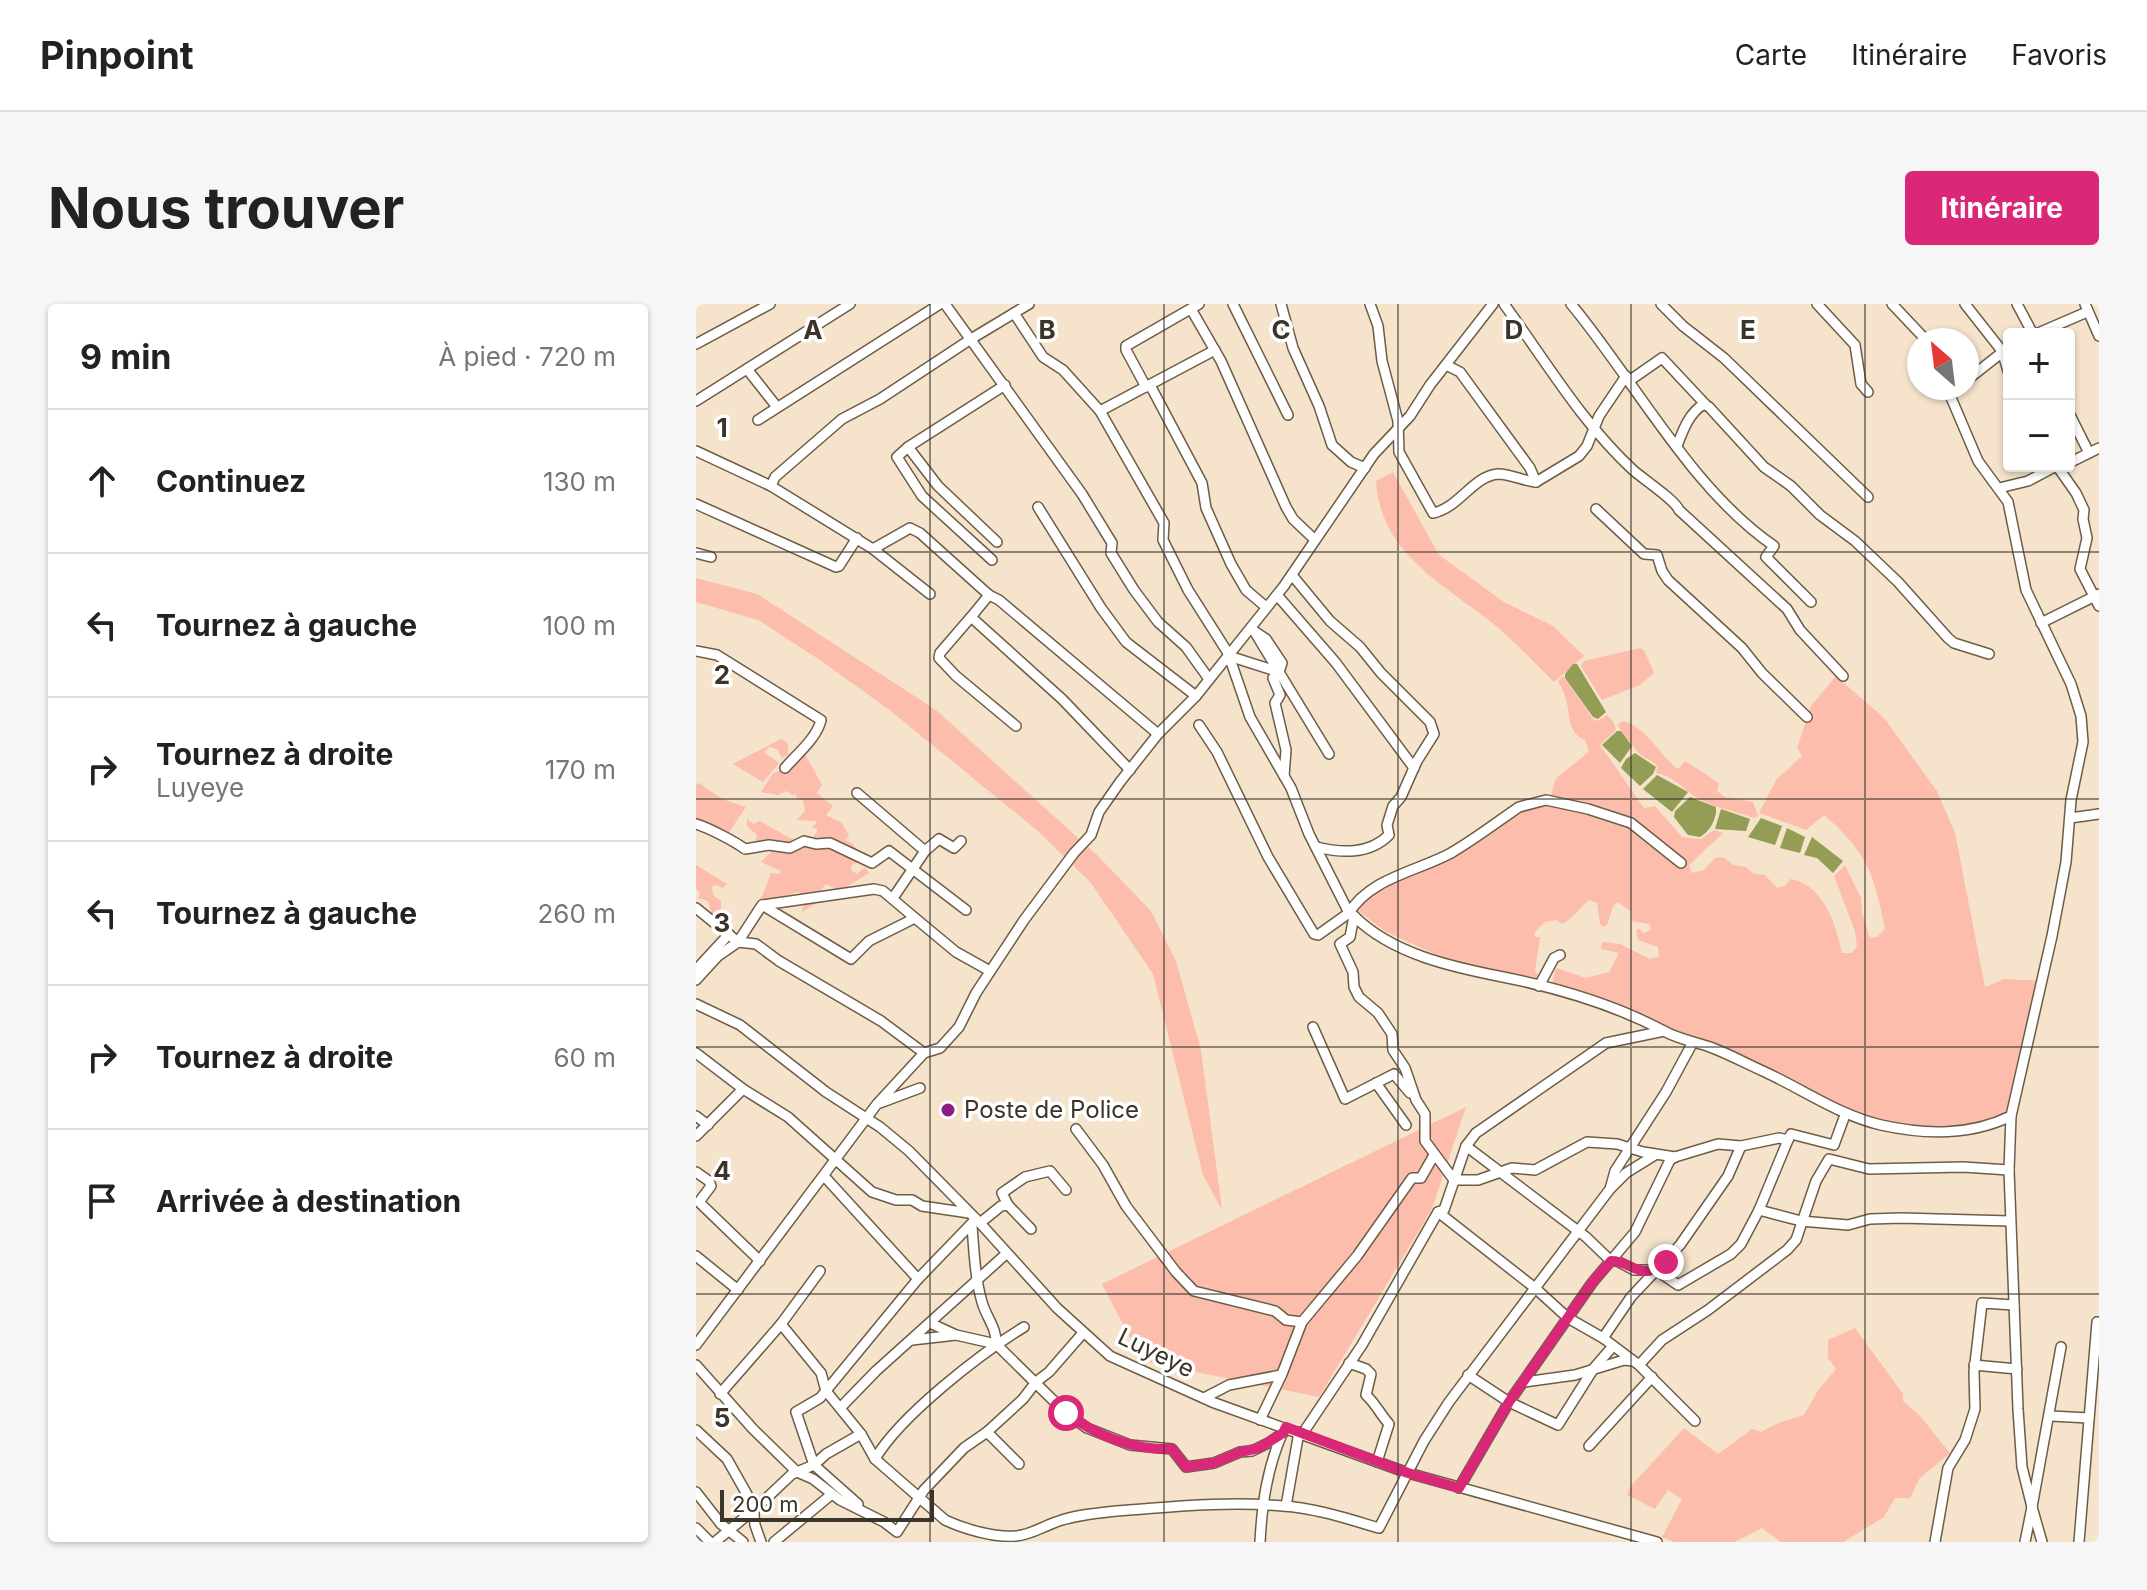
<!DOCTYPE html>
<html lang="fr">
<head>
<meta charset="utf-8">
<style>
	:root { --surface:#fff; --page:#f6f6f6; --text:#222; --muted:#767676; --line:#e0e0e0; --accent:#db2777 }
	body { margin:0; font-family:Inter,sans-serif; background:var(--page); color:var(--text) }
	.controls { position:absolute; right:24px; top:24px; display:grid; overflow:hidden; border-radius:8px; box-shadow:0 2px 6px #0004 }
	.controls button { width:72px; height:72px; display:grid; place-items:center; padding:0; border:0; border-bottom:2px solid var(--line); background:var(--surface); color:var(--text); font:40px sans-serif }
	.compass { position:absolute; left:1211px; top:24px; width:72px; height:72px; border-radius:50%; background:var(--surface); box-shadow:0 2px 6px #0004; rotate:332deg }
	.scale { position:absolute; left:24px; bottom:20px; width:214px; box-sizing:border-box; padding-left:8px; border:4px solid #3b342b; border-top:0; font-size:22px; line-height:28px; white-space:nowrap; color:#3b342b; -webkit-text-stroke:6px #fff; paint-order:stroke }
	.stop { position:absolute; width:24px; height:24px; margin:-18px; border:6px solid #db2777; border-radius:50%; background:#fff }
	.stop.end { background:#db2777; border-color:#fff; box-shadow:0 2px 8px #0008 }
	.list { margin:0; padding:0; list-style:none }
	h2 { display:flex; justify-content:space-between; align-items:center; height:104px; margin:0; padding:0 32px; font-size:34px }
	h2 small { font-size:26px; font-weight:400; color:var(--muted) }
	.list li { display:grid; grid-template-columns:52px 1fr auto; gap:24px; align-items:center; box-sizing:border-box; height:144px; padding:0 32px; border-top:2px solid var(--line) }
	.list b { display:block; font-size:30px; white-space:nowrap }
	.list p { margin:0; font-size:26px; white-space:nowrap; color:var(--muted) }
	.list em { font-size:26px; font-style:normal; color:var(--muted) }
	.icon { flex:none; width:44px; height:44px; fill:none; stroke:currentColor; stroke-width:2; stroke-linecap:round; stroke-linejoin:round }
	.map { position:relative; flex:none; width:1403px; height:1238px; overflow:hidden; border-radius:8px }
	header { display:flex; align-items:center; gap:48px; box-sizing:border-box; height:112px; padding:0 40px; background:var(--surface); border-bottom:2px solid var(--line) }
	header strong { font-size:38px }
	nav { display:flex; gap:44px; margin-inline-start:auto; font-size:28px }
	.intro { display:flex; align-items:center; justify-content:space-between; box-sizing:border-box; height:192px; padding:0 48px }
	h1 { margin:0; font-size:56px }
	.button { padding:20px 36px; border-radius:8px; background:var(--accent); color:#fff; font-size:28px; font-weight:700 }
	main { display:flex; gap:48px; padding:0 48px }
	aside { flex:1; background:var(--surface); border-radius:8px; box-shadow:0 2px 6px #0004 }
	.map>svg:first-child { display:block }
</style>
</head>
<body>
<header>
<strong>Pinpoint</strong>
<nav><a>Carte</a><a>Itinéraire</a><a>Favoris</a></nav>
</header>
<div class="intro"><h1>Nous trouver</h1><a class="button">Itinéraire</a></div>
<main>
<aside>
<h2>9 min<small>À pied · 720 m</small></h2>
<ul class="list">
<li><svg class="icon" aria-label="ahead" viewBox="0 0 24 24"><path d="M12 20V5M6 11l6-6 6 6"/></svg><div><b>Continuez</b></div><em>130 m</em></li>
<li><svg class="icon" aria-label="left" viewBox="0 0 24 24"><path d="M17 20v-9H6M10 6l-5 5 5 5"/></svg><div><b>Tournez à gauche</b></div><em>100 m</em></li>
<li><svg class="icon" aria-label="right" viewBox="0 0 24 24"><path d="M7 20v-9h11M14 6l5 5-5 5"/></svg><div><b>Tournez à droite</b><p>Luyeye</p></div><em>170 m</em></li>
<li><svg class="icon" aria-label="left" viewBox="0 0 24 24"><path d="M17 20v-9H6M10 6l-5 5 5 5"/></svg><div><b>Tournez à gauche</b></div><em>260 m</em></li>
<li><svg class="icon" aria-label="right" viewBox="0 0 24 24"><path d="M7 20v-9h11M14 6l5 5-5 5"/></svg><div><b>Tournez à droite</b></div><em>60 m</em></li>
<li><svg class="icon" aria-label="arrive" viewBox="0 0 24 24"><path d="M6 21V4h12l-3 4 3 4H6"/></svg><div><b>Arrivée à destination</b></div></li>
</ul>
</aside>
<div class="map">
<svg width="1403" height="1238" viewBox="0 0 1403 1238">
	<rect width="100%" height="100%" fill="#f5e3cb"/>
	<g fill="#fdbdad">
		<path d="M697,168L743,251L808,298L857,322L888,352L858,378C836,357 815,333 791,315C741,276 685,248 680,177Z"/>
		<path d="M0,274L61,290L240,406L400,550L455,607L480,657L505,746L526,906L507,871L457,670L395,579L343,528L196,408L127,358L62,316L0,298Z"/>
		<path d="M944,344L948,346L958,369L944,381L906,396L885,362L888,357Z"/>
		<path d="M867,372L897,415L902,417L911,411L918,419L920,426L904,441L948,504L959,502L986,533L1005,535L1018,526L1027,529L993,561L996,569L1008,566L1019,554L1027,553L1037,561L1050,563L1058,570L1069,571L1081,584L1090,581L1094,575C1128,580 1140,621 1146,649H1156L1161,642L1159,627L1138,572L1149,561L1165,594L1166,609L1174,634L1181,633L1189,625C1178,570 1172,549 1128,511L1110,526L1063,509L1080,476L1106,452L1101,444L1115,402L1140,372L1188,414L1241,487L1259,529L1289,683L1308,675L1346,677L1319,801C1285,837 1210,828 1167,812C1116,793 1065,764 1016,741L993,734L948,710L856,681L860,664L890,674L913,668L923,649L905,645L906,638L924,640L954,655L963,653L962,643L942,636L940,626L944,625L947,629L955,626L954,620L936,617L935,607L921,598L917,602L911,621L907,623L904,620L901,599L893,596C883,604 878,614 866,620L861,616L849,618L838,629L839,633H844L839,667L845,675L757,658L690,628L660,605L661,596L728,562L824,504L854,494L860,474L893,448L889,436C871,429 875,412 870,396C869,389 865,383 862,377Z"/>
		<path d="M927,417C951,423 963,451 982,465L989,457L1023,479L1021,487L1029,493L1057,498L1062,512L1058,514C1038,507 1016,503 998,492C987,484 975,471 960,469L962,464C957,455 947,455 941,447C935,440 927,429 921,421Z"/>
		<path d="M85,435L92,440V451L86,454L81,445L74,443L68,448L83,459L67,478L37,460Z"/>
		<path d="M104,441L126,481L121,489L137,502L130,511L145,518L153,531L149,536L157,540L167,558L156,560L155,566L161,570L169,563L173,569L144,587L130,580L122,589L124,597L106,608L110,593L102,588L60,600L67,590L75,569L84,570L85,567L65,558L78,545L67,541L66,537L59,538L61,531L51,522V515L58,520L63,517L100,537L113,538L121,528V525L116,523L121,519L119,517L101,516L109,507L107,496L101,495L100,490L97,491L90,487L82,491L65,488L77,469L83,467Z"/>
		<path d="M3,479L26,495L50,503L29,534L0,516V480Z"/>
		<path d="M0,561L31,580L27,584L21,581L15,583L18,592L25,597V606L16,612L12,597L2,594L4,589L0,585Z"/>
		<path d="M770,803L736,905L623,1093L446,1057L406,980Z"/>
		<path d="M1159,1024L1207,1090V1097C1228,1113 1237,1129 1254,1149L1223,1175L1214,1194H1199L1188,1213L1147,1238H1085L1066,1224L1039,1238H978L966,1233L986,1195L972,1186L959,1205L931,1191L935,1182L988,1124L1022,1150L1056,1125L1065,1128L1082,1119L1108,1111L1121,1088L1140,1065L1132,1054V1036Z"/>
	</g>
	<g fill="#939d56">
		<path d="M877,360H881L910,408L902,415L897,413L869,374V370Z"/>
		<path d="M921,427H925L936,442L924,459L906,441Z"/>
		<path d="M939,449L960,463L957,470L944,482L925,464L930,455Z"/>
		<path d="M961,471L992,488L976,508L947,485Z"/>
		<path d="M994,493L1020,503C1021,515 1014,527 1004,533L992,531L978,513L979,507Z"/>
		<path d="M1025,505L1054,515L1050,527L1019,525Z"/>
		<path d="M1065,514L1086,522L1079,541L1052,533Z"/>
		<path d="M1091,524L1109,533L1104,549L1084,544Z"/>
		<path d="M1116,533L1147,557L1137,569L1121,554L1108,551Z"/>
	</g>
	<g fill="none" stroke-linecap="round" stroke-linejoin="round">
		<defs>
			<g id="minor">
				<path d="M249,0L386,190L416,239L415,249L438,286L462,318L490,343L513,375"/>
				<path d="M537,0L592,111"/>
				<path d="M585,0L597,44L623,102L636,141L655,158L669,164"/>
				<path d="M674,0L682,22L686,57L702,117L703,148L737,209C763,204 777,172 802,170C815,170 827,177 840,178L883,152L891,142L903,112L930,72"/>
				<path d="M808,0C849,56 886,119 937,166C947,175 979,196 983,206L1091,305L1104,326L1147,372"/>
				<path d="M875,0C939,77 995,185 1078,242L1070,253L1115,298"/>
				<path d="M965,0L987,22L1028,54L1172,193"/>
				<path d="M1121,0L1159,41L1165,80L1172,88"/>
				<path d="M1196,0L1230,36"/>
				<path d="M1269,0L1306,47L1313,70"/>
				<path d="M1321,0L1337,30"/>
				<path d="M1389,0L1403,32"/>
				<path d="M495,5L525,57L590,203L597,215L619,236"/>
				<path d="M318,9L347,53L367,66L404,107L468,219L467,236L492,286L532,349L554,413L595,484L613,530L653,609L622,631L618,630L572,553L521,448L503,421"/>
				<path d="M1340,30L1391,8"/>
				<path d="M0,40L74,0"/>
				<path d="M750,61L764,68L834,164L840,178"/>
				<path d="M51,65L81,103"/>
				<path d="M1271,76L1313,43"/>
				<path d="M933,77L966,54L1010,101"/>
				<path d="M454,81L506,179L510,204L535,260L550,286L570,303"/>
				<path d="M450,83L430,46V42L503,0"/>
				<path d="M1251,84L1282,157L1312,198L1330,286L1375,380L1385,412L1387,438L1375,496L1370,558L1356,632L1315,812L1313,866L1322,1105L1326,1163L1336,1203L1329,1238"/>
				<path d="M0,97L154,0"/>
				<path d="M404,107L519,46"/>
				<path d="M1373,109L1393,149"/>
				<path d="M62,116L244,0"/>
				<path d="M981,142C987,126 993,109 1008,100L1013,103L1068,163L1095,182L1124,211L1159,237L1202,278L1252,334L1258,339L1293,350"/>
				<path d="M212,143L242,182L301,238"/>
				<path d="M0,147L75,182L177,245L214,224L224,229L293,291L303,296L462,430"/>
				<path d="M1373,159L1403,144"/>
				<path d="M1361,162L1380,189L1388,206L1387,215L1391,234L1384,265L1403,302"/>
				<path d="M75,182L79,173L146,115L184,95L275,35L333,0"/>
				<path d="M1303,184L1332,177L1360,162"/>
				<path d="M0,200L140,263L143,262L161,234"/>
				<path d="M342,203L405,304L430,338L500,392"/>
				<path d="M900,205L948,250L961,251L966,267L972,276L1046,344L1066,369L1111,413"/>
				<path d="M177,245L234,290"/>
				<path d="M0,249L15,253"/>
				<path d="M296,256L226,192L201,153L212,143L309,81"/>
				<path d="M596,271L634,317L664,343L685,369L734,418L738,430L721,457L705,493L697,502L691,521L693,531C673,551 645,549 620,543"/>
				<path d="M293,291L275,313L366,395L434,466"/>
				<path d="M581,291L640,359L718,464"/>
				<path d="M275,313L244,349L243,354L260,372L320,422"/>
				<path d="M1345,319L1403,290"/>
				<path d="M558,327L583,368L577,374L584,391L579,399L590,446L588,472"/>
				<path d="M558,327L570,335L586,359L583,368L633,450"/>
				<path d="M0,347L21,351L125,416C121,434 101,450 89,464"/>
				<path d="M532,356L536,353L583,368"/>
				<path d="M161,489L229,547"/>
				<path d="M1374,514L1403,510"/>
				<path d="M0,520C13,524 38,537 49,545L73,541L94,544L108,537L120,540L134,539L176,559L193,547L270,606"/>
				<path d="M985,559L935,519L892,505L850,496L823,503C801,518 779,535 755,549C722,567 674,574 653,609L658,612L654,633L644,640L657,668L658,683L663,693L682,709L696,730L697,746L709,764L720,796L729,810V837L758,876H782L816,864L839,866L891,838L921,840L947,848L979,853L1022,840L1045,842L1083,834L1092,836L1095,830L1138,841L1149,811"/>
				<path d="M197,594L229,547L243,535L258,544L265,537"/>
				<path d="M67,601L178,585L187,587L219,614"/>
				<path d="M0,604L42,638L60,640L83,657L185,717L228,749"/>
				<path d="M658,612C696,650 756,663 807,673C862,684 919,701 968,727C982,735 999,738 1014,743C1033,750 1051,760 1069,768C1108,786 1143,811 1185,821C1230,831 1274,832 1315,812"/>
				<path d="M0,666L33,630"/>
				<path d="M0,676L22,652L42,638L66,601L155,655L173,637L219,614L260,648L294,667"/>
				<path d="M843,682L858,654L864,651"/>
				<path d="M0,700L44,721L130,788L184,823L213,847L284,919L361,1004L414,1052L516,1098L712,1169L961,1238"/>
				<path d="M617,723L649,795L698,770L714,789"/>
				<path d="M0,749L47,785L92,813L176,888L200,896H216L226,902L273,909"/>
				<path d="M680,779L710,821"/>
				<path d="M184,799L224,784"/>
				<path d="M0,812L12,821"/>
				<path d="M380,825L407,861L430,902L480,968L498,987L579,1007L590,1016L606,1018"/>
				<path d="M0,832L47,785"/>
				<path d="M770,842L890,933L915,957H921L938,966H960L982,981L1035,950L1045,940L1063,906L1105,917L1152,921L1174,915L1205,914L1314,917"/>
				<path d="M0,868L13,877L15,882L3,898L64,957"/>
				<path d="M128,872L222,975"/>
				<path d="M914,885L930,869L959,851"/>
				<path d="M312,901L306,889L329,873L354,867L370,886"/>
				<path d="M1063,906L1092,836"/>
				<path d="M742,908L839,984L872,1014L907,1034L943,1061L999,1117"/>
				<path d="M284,919L305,902L312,901L335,925"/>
				<path d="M276,922C278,947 279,974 286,998C290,1013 301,1024 300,1040"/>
				<path d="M0,952L42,986"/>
				<path d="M234,1019L260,1031L300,1040L370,1109L391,1124L434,1141L476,1145L490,1163L518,1159L544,1148L556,1147L574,1138L587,1129"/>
				<path d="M85,1020L125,1069L130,1087L165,1130L179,1155L249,1216C268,1225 299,1234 320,1232C334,1231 346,1223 360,1218C378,1211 401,1209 420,1207C475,1203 532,1197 587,1202C619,1204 652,1215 683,1224L728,1137L753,1098L914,885L919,867L970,788L997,738"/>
				<path d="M907,1034L935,993L984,941L1032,872L1045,842"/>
				<path d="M216,1036L260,1031"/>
				<path d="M0,1041L181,800L228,749L244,744L263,723L280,689L328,616L378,549L395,531L403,508L424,478L462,430L500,392L588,282L678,150L714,112L734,81L797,0"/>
				<path d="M653,1059L670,1065L675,1070L670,1091C680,1100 684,1110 693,1120L681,1158"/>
				<path d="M0,1061L57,1125L101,1168L117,1175L144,1196L188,1218L201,1228L228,1186L268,1144L291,1128L327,1095L340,1078L353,1068L387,1029"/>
				<path d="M943,1061L966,1036L1012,1006L1091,946L1100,936L1120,877L1133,855L1173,865L1267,863L1313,866"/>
				<path d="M1278,1061L1321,1065"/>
				<path d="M772,1071L813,1098L862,1121L898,1064L917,1042"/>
				<path d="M828,1078L879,1071L928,1056L937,1057"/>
				<path d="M24,1090L85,1020L124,967"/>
				<path d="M508,1094L533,1081L585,1071"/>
				<path d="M145,1103L180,1067L310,950"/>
				<path d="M1355,1112L1393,1114"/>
				<path d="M564,1116L586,1070L606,1018L661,952L716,874H725L738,851"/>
				<path d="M0,1126L31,1155L57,1201L59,1221L65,1238"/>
				<path d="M291,1128L323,1160"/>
				<path d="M607,1129L666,1041L742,908L748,906L770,842L780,829L910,739L968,727"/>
				<path d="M893,1142L956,1073"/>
				<path d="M179,1155C204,1112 285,1049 328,1023"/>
				<path d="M763,1184L813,1098L896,979L939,928L974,856L979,853"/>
				<path d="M0,1188L25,1220L47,1238"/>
				<path d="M162,1200L118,1161L100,1108L124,1094L222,975L280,915"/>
				<path d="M590,1202L603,1128"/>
				<path d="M58,1206L96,1170L118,1161L130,1150L165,1130"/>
				<path d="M0,1224L14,1238"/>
				<path d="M19,1238L49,1213L58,1209"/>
				<path d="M78,1238L136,1190"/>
				<path d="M564,1238C566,1200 571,1165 586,1130"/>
				<path d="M1239,1238L1252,1164L1269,1136L1279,1105L1278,1068L1286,999L1318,1001"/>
				<path d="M1346,1238L1336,1203L1365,1043"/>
				<path d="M1383,1238L1401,1018"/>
			</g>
		</defs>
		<use href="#minor" stroke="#6c5d47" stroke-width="12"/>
		<use href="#minor" stroke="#fff" stroke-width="9"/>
	</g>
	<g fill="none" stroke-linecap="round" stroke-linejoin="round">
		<path stroke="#db2777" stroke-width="10" d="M370,1109C401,1132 437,1146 476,1145L490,1163L518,1159L544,1148L563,1144L587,1129L590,1123L712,1169L763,1184L813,1098L896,979L915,957C937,957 944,979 970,958"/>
	</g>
	<path fill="none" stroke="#3b342b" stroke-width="2" stroke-opacity="0.55" d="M234,0V1238M468,0V1238M702,0V1238M935,0V1238M1169,0V1238M0,248H1403M0,495H1403M0,743H1403M0,990H1403"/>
	<circle fill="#8b1d81" stroke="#fff" stroke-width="3" cx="252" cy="806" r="8"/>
	<g text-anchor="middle" stroke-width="7" stroke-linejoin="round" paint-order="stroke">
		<g font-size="24" fill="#3b342b" stroke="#fff" text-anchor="start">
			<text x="268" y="814">Poste de Police</text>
		</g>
		<g font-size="24" fill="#3b342b" stroke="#fff">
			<text transform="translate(460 1049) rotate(26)" y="8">Luyeye</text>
		</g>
	</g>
	<g font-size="26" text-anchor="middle" font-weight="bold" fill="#3b342b" stroke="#fff" stroke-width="7" stroke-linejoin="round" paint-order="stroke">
		<text x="117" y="35">A</text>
		<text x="351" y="35">B</text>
		<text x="585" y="35">C</text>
		<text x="818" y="35">D</text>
		<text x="1052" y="35">E</text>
		<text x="26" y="133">1</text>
		<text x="26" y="380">2</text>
		<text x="26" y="628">3</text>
		<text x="26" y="876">4</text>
		<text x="26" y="1123">5</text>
	</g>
</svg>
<div class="controls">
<button>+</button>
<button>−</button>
</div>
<svg class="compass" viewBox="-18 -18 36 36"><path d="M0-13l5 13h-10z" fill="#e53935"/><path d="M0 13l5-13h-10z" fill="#767676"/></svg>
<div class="scale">200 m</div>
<div class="stop" style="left:370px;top:1109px"></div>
<div class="stop end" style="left:970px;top:958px"></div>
</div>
</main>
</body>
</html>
